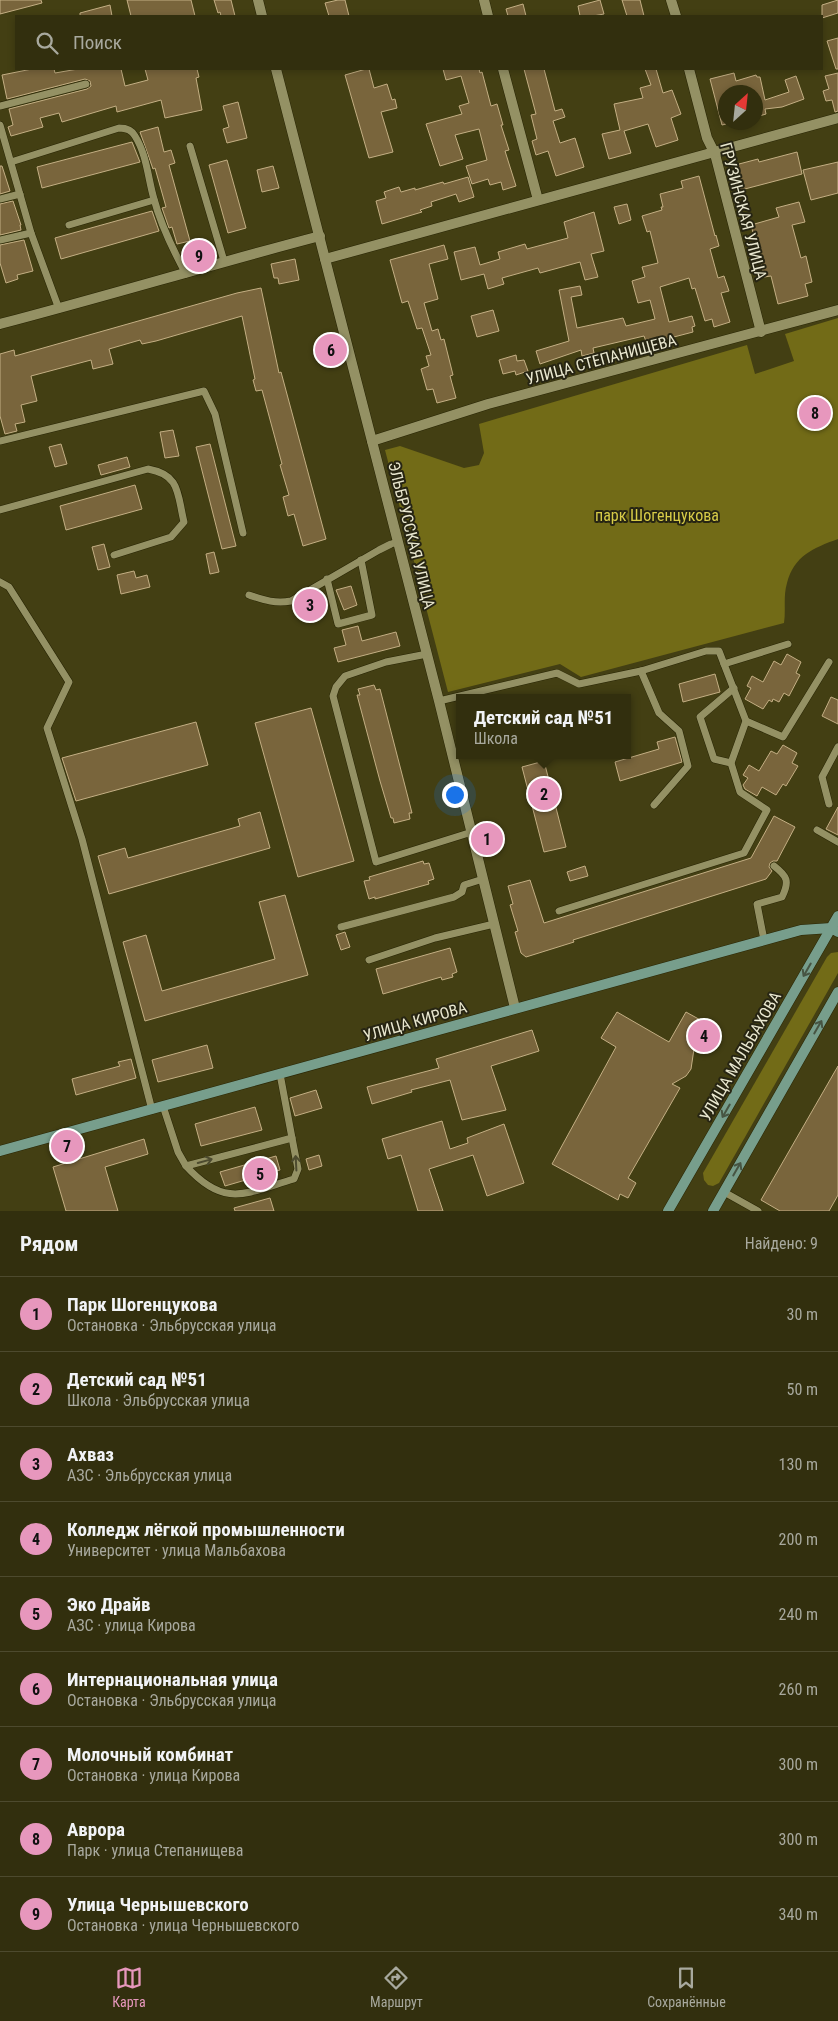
<!DOCTYPE html>
<html lang="ru">
<head>
<meta charset="utf-8">
<style>
	:root { --surface:#322f0e; --page:#3d3b1c; --text:#f1f3f6; --muted:#a8a99e; --line:#4d4a2e; --accent:#e797bd }
	body { margin:0; font-family:"Roboto Condensed",sans-serif; background:var(--page); color:var(--text) }
	.compass { position:absolute; left:718px; top:85px; width:45px; height:45px; border-radius:50%; background:var(--surface); box-shadow:0 2px 8px #0003; rotate:27deg }
	.you { position:absolute; left:454px; top:794px; width:18px; height:18px; margin:-12px; border:4px solid #fff; border-radius:50%; background:#1a73e8; box-shadow:0 0 0 8px #1a73e833 }
	.badge { display:grid; place-items:center; width:32px; height:32px; border-radius:50%; background:var(--accent); color:#111; font-size:16px; font-weight:700 }
	.pin { position:absolute; translate:-50% -50%; border:2px solid #fff; box-shadow:0 1px 5px #0006 }
	.popup { position:absolute; left:456px; top:694px; width:175px; height:65px; box-sizing:border-box; display:grid; place-content:center; border-radius:0px; background:var(--surface); filter:drop-shadow(0 1px 4px #0005); font-size:16px; white-space:nowrap; color:var(--muted) }
	.popup b { font-size:19px; color:var(--text) }
	.popup::after { content:''; position:absolute; left:50%; top:100%; margin-left:-10px; border:10px solid transparent; border-top-color:var(--surface) }
	.list { margin:0; padding:0; list-style:none }
	h2 { display:flex; justify-content:space-between; align-items:center; height:65px; margin:0; padding:0 20px; font-size:21px }
	h2 small { font-size:16px; font-weight:400; color:var(--muted) }
	.list li { display:grid; grid-template-columns:32px 1fr auto; gap:15px; align-items:center; box-sizing:border-box; height:75px; padding:0 20px; border-top:1px solid var(--line) }
	.list b { display:block; font-size:19px; white-space:nowrap }
	.list p { margin:0; font-size:16px; white-space:nowrap; color:var(--muted) }
	.list em { font-size:16px; font-style:normal; color:var(--muted) }
	.icon { flex:none; width:28px; height:28px; fill:none; stroke:currentColor; stroke-width:2; stroke-linecap:round; stroke-linejoin:round }
	.map { position:relative; flex:none; width:838px; height:1211px; overflow:hidden }
	.search { position:absolute; background:var(--surface); box-shadow:0 2px 8px #0003; left:15px; right:15px; top:15px; height:55px; display:flex; align-items:center; gap:12px; box-sizing:border-box; padding:0 18px; border-radius:0px; color:var(--muted); font-size:19px }
	.sheet { height:740px; background:var(--surface) }
	nav { display:flex; justify-content:space-around; align-items:center; box-sizing:border-box; height:70px; border-top:1px solid var(--line); background:var(--surface); font-size:14px; color:var(--muted) }
	nav a { display:grid; justify-items:center; gap:2px }
	nav .on { color:var(--accent) }
	.map>svg:first-child { display:block }
</style>
</head>
<body>
<div class="map">
<svg width="838" height="1211" viewBox="0 0 838 1211">
	<rect width="100%" height="100%" fill="#433f13"/>
	<g fill="#726b17">
		<path d="M838,318V539C813,548 794,556 787,583C783,596 786,610 784,623L581,677L560,664L448,692L385,450L400,446L464,468L479,465L484,453L479,424L747,345L755,374L794,361L785,334Z"/>
		<path d="M838,952V973L719,1183L713,1186L708,1185L704,1180L703,1173L827,957L831,953Z"/>
	</g>
	<g fill="#79653c" stroke="#c4af84">
		<path d="M0,0H41L42,3L0,14Z"/>
		<path d="M127,0H191L195,16H131Z"/>
		<path d="M214,0H231L235,16H221L220,12L218,13Z"/>
		<path d="M338,0H345L349,16H329L325,3Z"/>
		<path d="M600,0L604,14L593,16H580L578,6Z"/>
		<path d="M622,0H640L644,16H627Z"/>
		<path d="M838,0V13L822,18V5Z"/>
		<path d="M523,4L526,16H508L506,9Z"/>
		<path d="M110,5L112,16H80V13Z"/>
		<path d="M838,38V69H836L827,41Z"/>
		<path d="M32,69H54L55,73L78,69H121L125,86L148,80L145,69H197L199,77L196,78L202,110L165,118L161,100L117,112L116,106L62,122L59,113L40,118L43,127L11,136L8,127L13,125L9,109L87,89L91,86L90,81L85,79L7,99L2,75Z"/>
		<path d="M366,69H369L374,88L387,84L392,100L395,99L397,108L381,112L393,152L369,158L345,75Z"/>
		<path d="M443,69H479L480,73L482,72L491,106L497,104L503,125H501L509,150L505,151L516,186L503,190L501,182L490,185L488,179L472,184L466,166L487,160L479,129L455,135L463,159L440,166L426,124L462,114L459,106L469,103L461,76L446,80Z"/>
		<path d="M524,69H544L555,111L562,109L565,117L553,121L560,143L575,138L584,167L556,176L548,151L536,155L532,141L537,139L531,115L536,114Z"/>
		<path d="M645,69H656L663,93L672,90L681,114L671,118L678,140L656,147L648,124L624,131L631,153L609,159L602,134L620,130L614,104L643,98L640,88L651,85Z"/>
		<path d="M734,73L736,81L756,75L757,77H760L765,100L789,92L785,80L796,76L804,99L782,107L765,109L766,114L756,117V92H726V124L722,125L710,79Z"/>
		<path d="M838,73V111L835,112L832,100L826,101L823,91L829,89L825,76Z"/>
		<path d="M238,102L247,138L227,143L223,129L229,127L223,106Z"/>
		<path d="M158,127L164,152L171,150L175,163L169,165L190,241L177,244L172,227L169,228L162,208L166,207L155,168L153,169L140,132Z"/>
		<path d="M132,142L140,162L42,188L37,167Z"/>
		<path d="M797,152L802,174L741,190L736,170L739,164L758,159L759,162Z"/>
		<path d="M227,160L246,228L228,233L209,165Z"/>
		<path d="M838,162V193L811,200L803,170Z"/>
		<path d="M0,166H2L10,191L0,194Z"/>
		<path d="M273,166L279,188L262,192L257,170Z"/>
		<path d="M699,176L715,236L716,235L719,246L710,249L718,278L724,276L729,291L721,293L730,322L714,327L712,319L705,321L695,288L692,289L689,278L660,287L669,322L692,316L695,326L692,327L693,332L647,344L644,336L593,348L594,353L582,356L581,350L540,364L536,351L569,341L559,290L580,286L582,295L571,297L577,328L623,318L626,326L655,319L650,300L638,303L632,281L645,277L642,267L658,263L650,231L647,232L642,216L662,210L661,207H663L660,194L683,188L681,181Z"/>
		<path d="M468,177L474,197L459,202L456,194L431,202L432,206L420,210L422,212L382,224L376,201L386,198L384,192L399,187L401,192L415,188V190L443,182L444,184Z"/>
		<path d="M13,201L21,225H20L21,230L0,235V204Z"/>
		<path d="M799,202L805,222L792,225L801,258L806,256L812,282L805,284L808,296L778,304L771,276L764,277L758,244H756L751,225L779,217L776,208Z"/>
		<path d="M627,204L631,220L619,224L614,207Z"/>
		<path d="M152,211L159,231L61,259L55,238Z"/>
		<path d="M594,212L604,251L591,254L598,277L585,280L580,262L540,273L538,268L502,278L504,284L488,289L484,274L461,280L454,252L475,247L480,265L500,259L498,252L525,244L527,249L568,238L564,222Z"/>
		<path d="M24,240L33,271L17,275L18,279L6,283L0,263V245Z"/>
		<path d="M444,245L448,259L429,264L438,299L424,303L432,331L438,329L441,340L444,339L453,375L450,376L456,398L437,403L433,389L427,390L421,369L429,366L426,356L431,355L422,328L417,329L408,301L402,303L390,260Z"/>
		<path d="M295,259L299,280L279,284L278,278H274L271,264Z"/>
		<path d="M261,288L279,373L281,372L326,539L303,546L294,514L288,516L283,497L289,495L280,465L282,464L262,390L256,391L253,380L255,379L242,316L156,341L142,344L140,340L109,349L113,364L93,369L91,360L31,376L37,401L21,405L25,422L15,424L17,431L5,434L0,416V354L14,350L15,356L237,293Z"/>
		<path d="M493,310L499,331L477,337L471,316Z"/>
		<path d="M516,355L517,361L524,360L528,371L516,375L515,371L503,374L499,360Z"/>
		<path d="M173,430L179,456L165,458L160,432Z"/>
		<path d="M61,444L67,464L55,467L49,447Z"/>
		<path d="M210,444L236,546L222,549L196,447Z"/>
		<path d="M127,457L130,467L101,475L98,465Z"/>
		<path d="M135,485L142,509L66,530L60,506Z"/>
		<path d="M104,544L110,567L98,570L92,547Z"/>
		<path d="M214,552L219,572L210,574L206,554Z"/>
		<path d="M134,571L136,578L147,575L150,587L121,594L117,575Z"/>
		<path d="M351,586L357,605L344,610L336,590Z"/>
		<path d="M358,626L362,641L396,632L400,646L338,662L334,648L346,645L342,630Z"/>
		<path d="M787,654L801,662L796,673L800,675L789,696L784,693L779,702L773,699L772,702L769,700L763,709L745,699L751,688L747,686L752,676L763,682L774,661L781,665Z"/>
		<path d="M715,674L720,692L683,702L679,684Z"/>
		<path d="M374,685L376,690L380,689L412,813H409L410,819L394,823L393,818H391L380,781L357,695H360L358,689Z"/>
		<path d="M831,697L838,700V724L822,716Z"/>
		<path d="M311,708L354,861L298,877L255,723Z"/>
		<path d="M196,722L208,765L76,801L62,758Z"/>
		<path d="M675,737L682,762L620,781L615,762L659,749L657,742Z"/>
		<path d="M783,745L797,753L792,763L798,766L786,786L783,784L776,795L762,787L757,796L745,789L743,785L748,778L743,775L749,765L759,771L771,751L777,754Z"/>
		<path d="M544,761L566,847L544,852L522,767Z"/>
		<path d="M838,807V835L826,829Z"/>
		<path d="M260,812L270,848L109,894L98,856L125,848L128,858L240,826L238,819Z"/>
		<path d="M774,816L795,827L777,861H773L770,863L769,867L772,871L766,879L573,940L574,942L526,957L521,953L515,932L518,931L510,905L513,904L508,886L530,880L544,923L751,858Z"/>
		<path d="M423,861L424,864L429,863L434,879L428,881L429,884L375,899V897L369,899L364,881L370,880L369,877Z"/>
		<path d="M585,866L588,876L570,881L567,872Z"/>
		<path d="M285,895L308,975L145,1021L123,942L146,935L162,991L275,959L259,902Z"/>
		<path d="M345,932L350,947L341,950L336,935Z"/>
		<path d="M450,948L457,972L452,974L453,977L442,980L441,977L383,994L376,969Z"/>
		<path d="M617,1012L669,1042L686,1012L704,1022L702,1026L711,1032L700,1052L694,1049L691,1069L686,1076L672,1084L680,1088L628,1178L636,1183L628,1198L620,1194L618,1200L552,1164L616,1047L601,1038Z"/>
		<path d="M532,1030L539,1051L491,1066L506,1110L462,1120L450,1080L411,1090L412,1092L372,1104L367,1087L439,1068L436,1059Z"/>
		<path d="M207,1045L213,1068L158,1082L152,1060Z"/>
		<path d="M131,1059L136,1078L76,1095L72,1079L120,1066L118,1062Z"/>
		<path d="M838,1066V1195L829,1211H780L761,1200Z"/>
		<path d="M316,1090L322,1108L295,1116L290,1098Z"/>
		<path d="M255,1107L262,1130L201,1146L195,1124Z"/>
		<path d="M442,1121L450,1149L468,1143L467,1138L504,1124L524,1183L487,1196L473,1155L429,1169L443,1211H418L401,1155L388,1159L382,1139Z"/>
		<path d="M144,1139L148,1154L105,1167L118,1211H66L53,1167Z"/>
		<path d="M319,1155L322,1166L309,1170L306,1159Z"/>
		<path d="M276,1156L280,1170L225,1186L220,1172Z"/>
		<path d="M270,1198L274,1211H235L234,1208Z"/>
	</g>
	<g fill="none" stroke-linecap="round" stroke-linejoin="round">
		<defs>
			<g id="service">
				<path d="M0,106L86,84"/>
				<path d="M0,125L31,233L59,309"/>
				<path d="M190,146L224,261"/>
				<path d="M11,162L119,128C125,128 132,130 135,136C147,155 148,179 154,199C161,226 173,250 186,274"/>
				<path d="M0,199L20,194"/>
				<path d="M69,225L154,200"/>
				<path d="M0,240L31,233"/>
				<path d="M0,441L204,391L215,414L243,533"/>
				<path d="M0,510L148,469C181,475 177,494 184,522L171,537L114,555"/>
				<path d="M327,579L338,624L372,615L361,560"/>
				<path d="M0,582L9,587L69,682L47,728L82,839L152,1110"/>
				<path d="M249,595C264,600 275,604 291,601L379,550L391,544L398,542"/>
				<path d="M427,654L386,662L345,676L336,687L333,696L376,862L472,832"/>
				<path d="M641,671L659,713L679,731L688,766L654,805"/>
				<path d="M439,701L557,673L579,684L641,671L706,651H719L724,664L788,644"/>
				<path d="M746,721L783,737L829,662"/>
				<path d="M731,763L714,759L700,717L734,688"/>
				<path d="M829,804L822,777L838,747"/>
				<path d="M817,830L838,842"/>
				<path d="M559,911L744,853L767,810L740,792L731,763L746,721L724,664"/>
				<path d="M341,927L454,897L462,892L464,885L483,879"/>
				<path d="M764,940L757,904L782,897C790,881 787,876 774,866"/>
				<path d="M369,960L435,938L494,924"/>
				<path d="M163,1106L178,1152L186,1166L292,1138L280,1074"/>
				<path d="M186,1166C225,1209 246,1193 294,1179L298,1169L292,1138"/>
				<path d="M724,1192L758,1211"/>
			</g>
			<g id="minor">
				<path d="M484,0L488,16"/>
				<path d="M671,0L676,16"/>
				<path d="M503,69L538,200"/>
				<path d="M689,69L707,138L715,154L761,332"/>
				<path d="M325,259L838,118"/>
				<path d="M0,324C107,296 213,264 320,236"/>
				<path d="M372,441L488,404L838,310"/>
			</g>
			<g id="tertiary">
				<path d="M258,0L262,16"/>
				<path d="M276,69L439,701L515,1008"/>
			</g>
			<g id="secondary">
				<path d="M0,1151L801,930L831,928L838,932"/>
				<path d="M668,1211L838,916"/>
				<path d="M713,1211L838,992"/>
			</g>
		</defs>
		<use href="#service" stroke="#282504" stroke-width="8"/>
		<use href="#minor" stroke="#282504" stroke-width="11"/>
		<use href="#tertiary" stroke="#282504" stroke-width="11"/>
		<use href="#secondary" stroke="#282504" stroke-width="11"/>
		<use href="#service" stroke="#949164" stroke-width="7"/>
		<use href="#minor" stroke="#949164" stroke-width="10"/>
		<use href="#tertiary" stroke="#949164" stroke-width="10"/>
		<use href="#secondary" stroke="#779e8c" stroke-width="10"/>
	</g>
	<defs><path id="oneway-shaft" d="M-6 0H5M1.5-3L5.5 0L1.5 3" fill="none" stroke-width="1.6" stroke-linecap="round" stroke-linejoin="round" transform="scale(1.25)"/></defs>
	<g stroke="#475543">
		<use href="#oneway-shaft" transform="translate(807 970) rotate(120)"/>
		<use href="#oneway-shaft" transform="translate(818 1027) rotate(-60)"/>
		<use href="#oneway-shaft" transform="translate(726 1111) rotate(120)"/>
		<use href="#oneway-shaft" transform="translate(737 1169) rotate(-60)"/>
	</g>
	<g stroke="#4d4b2f">
		<use href="#oneway-shaft" transform="translate(205 1161) rotate(-15)"/>
		<use href="#oneway-shaft" transform="translate(296 1163) rotate(-93)"/>
	</g>
	<g text-anchor="middle" stroke-width="4" stroke-linejoin="round" paint-order="stroke">
		<g font-size="16" fill="#eae8d0" stroke="#272513">
			<text transform="translate(744 211) rotate(75)" y="6">ГРУЗИНСКАЯ УЛИЦА</text>
			<text transform="translate(601 359) rotate(-15)" y="6">УЛИЦА СТЕПАНИЩЕВА</text>
			<text transform="translate(412 535) rotate(76)" y="6">ЭЛЬБРУССКАЯ УЛИЦА</text>
			<text transform="translate(415 1021) rotate(-16)" y="6">УЛИЦА КИРОВА</text>
			<text transform="translate(740 1056) rotate(-60)" y="6">УЛИЦА МАЛЬБАХОВА</text>
		</g>
		<g font-size="16" fill="#d8cc47" stroke="#272513">
			<text x="657" y="521">парк Шогенцукова</text>
		</g>
	</g>
</svg>
<svg class="compass" viewBox="-18 -18 36 36"><path d="M0-13l5 13h-10z" fill="#e53935"/><path d="M0 13l5-13h-10z" fill="#a8a99e"/></svg>
<div class="you"></div>
<div class="pin badge" style="left:487px;top:839px">1</div>
<div class="pin badge" style="left:544px;top:794px">2</div>
<div class="popup"><b>Детский сад №51</b>Школа</div>
<div class="pin badge" style="left:310px;top:605px">3</div>
<div class="pin badge" style="left:704px;top:1036px">4</div>
<div class="pin badge" style="left:260px;top:1174px">5</div>
<div class="pin badge" style="left:331px;top:350px">6</div>
<div class="pin badge" style="left:67px;top:1146px">7</div>
<div class="pin badge" style="left:815px;top:413px">8</div>
<div class="pin badge" style="left:199px;top:256px">9</div>
<div class="search"><svg class="icon" aria-label="search" viewBox="0 0 24 24"><circle cx="10" cy="10" r="6"/><path d="M15 15l6 6"/></svg>Поиск</div>
</div>
<section class="sheet">
<h2>Рядом<small>Найдено: 9</small></h2>
<ul class="list">
<li><span class="badge">1</span><div><b>Парк Шогенцукова</b><p>Остановка · Эльбрусская улица</p></div><em>30 m</em></li>
<li><span class="badge">2</span><div><b>Детский сад №51</b><p>Школа · Эльбрусская улица</p></div><em>50 m</em></li>
<li><span class="badge">3</span><div><b>Ахваз</b><p>АЗС · Эльбрусская улица</p></div><em>130 m</em></li>
<li><span class="badge">4</span><div><b>Колледж лёгкой промышленности</b><p>Университет · улица Мальбахова</p></div><em>200 m</em></li>
<li><span class="badge">5</span><div><b>Эко Драйв</b><p>АЗС · улица Кирова</p></div><em>240 m</em></li>
<li><span class="badge">6</span><div><b>Интернациональная улица</b><p>Остановка · Эльбрусская улица</p></div><em>260 m</em></li>
<li><span class="badge">7</span><div><b>Молочный комбинат</b><p>Остановка · улица Кирова</p></div><em>300 m</em></li>
<li><span class="badge">8</span><div><b>Аврора</b><p>Парк · улица Степанищева</p></div><em>300 m</em></li>
<li><span class="badge">9</span><div><b>Улица Чернышевского</b><p>Остановка · улица Чернышевского</p></div><em>340 m</em></li>
</ul>
</section>
<nav>
<a class="on"><svg class="icon" aria-label="map" viewBox="0 0 24 24"><path d="M3 6l6-2 6 2 6-2v14l-6 2-6-2-6 2zM9 4v14M15 6v14"/></svg>Карта</a>
<a><svg class="icon" aria-label="directions" viewBox="0 0 24 24"><path d="M12 3l9 9-9 9-9-9zM9 14v-3h6M13 9l2 2-2 2"/></svg>Маршрут</a>
<a><svg class="icon" aria-label="saved" viewBox="0 0 24 24"><path d="M7 4h10v16l-5-4-5 4z"/></svg>Сохранённые</a>
</nav>
</body>
</html>
